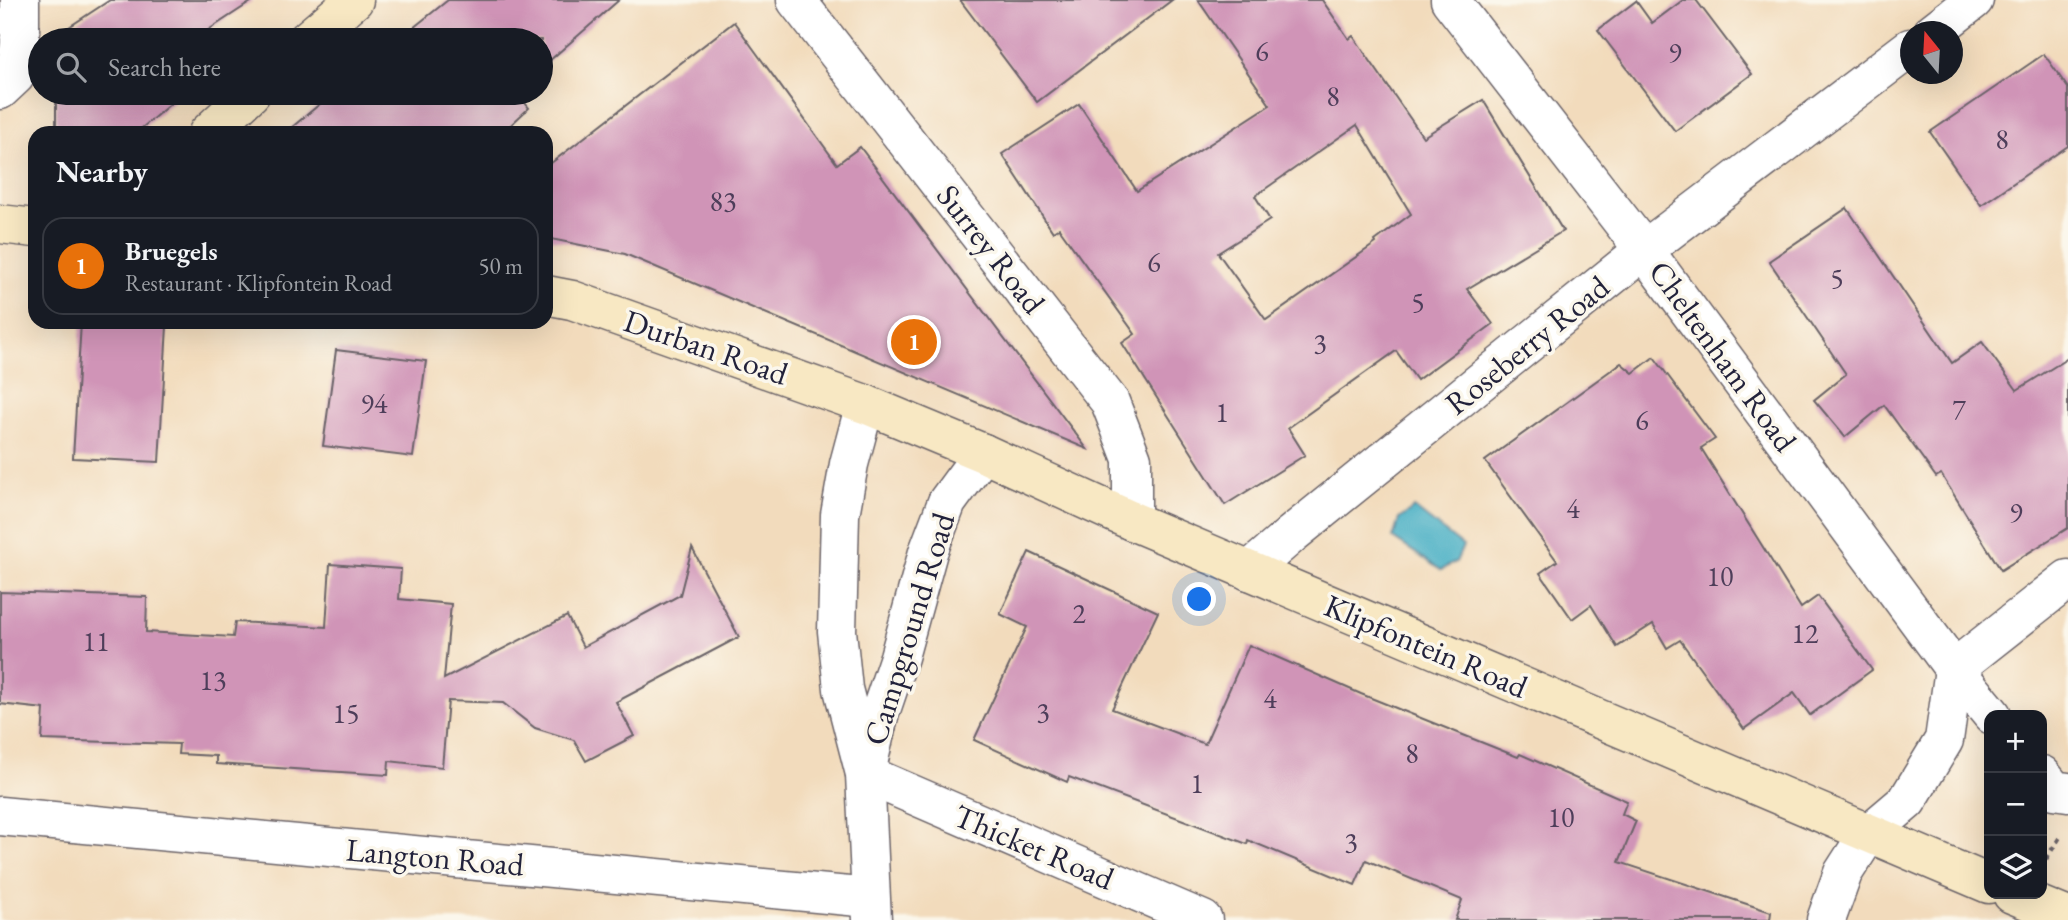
<!DOCTYPE html>
<html lang="en">
<head>
<meta charset="utf-8">
<style>
	:root { --surface:#171b24; --page:#242831; --text:#f1f3f6; --muted:#9ea1a6; --line:#363941; --accent:#db2777 }
	body { margin:0; font-family:"EB Garamond",serif; background:var(--page); color:var(--text) }
	.controls { position:absolute; right:21px; bottom:21px; display:grid; overflow:hidden; border-radius:14px; box-shadow:0 7px 28px #0002 }
	.controls button { width:63px; height:63px; display:grid; place-items:center; padding:0; border:0; border-bottom:2px solid var(--line); background:var(--surface); color:var(--text); font:35px sans-serif }
	.compass { position:absolute; left:1900px; top:21px; width:63px; height:63px; border-radius:50%; background:var(--surface); box-shadow:0 7px 28px #0002; rotate:342deg }
	.you { position:absolute; left:1200px; top:600px; width:24px; height:24px; margin:-18px; border:5px solid #fff; border-radius:50%; background:#1a73e8; box-shadow:0 0 0 10px #1a73e833 }
	.badge { display:grid; place-items:center; width:46px; height:46px; border-radius:50%; background:var(--accent); color:#fff; font-size:23px; font-weight:700 }
	.pin { position:absolute; translate:-50% -50%; border:4px solid #fff; box-shadow:0 2px 7px #0006 }
	.list { margin:0; padding:0; list-style:none }
	h2 { display:flex; justify-content:space-between; align-items:center; height:91px; margin:0; padding:0 28px; font-size:30px }
	h2 small { font-size:23px; font-weight:400; color:var(--muted) }
	.list li { display:grid; grid-template-columns:46px 1fr auto; gap:21px; align-items:center; box-sizing:border-box; height:98px; margin:0 14px 14px; padding:0 14px; border:2px solid var(--line); border-radius:21px }
	.list b { display:block; font-size:26px; white-space:nowrap }
	.list p { margin:0; font-size:23px; white-space:nowrap; color:var(--muted) }
	.list em { font-size:23px; font-style:normal; color:var(--muted) }
	.icon { flex:none; width:38px; height:38px; fill:none; stroke:currentColor; stroke-width:2; stroke-linecap:round; stroke-linejoin:round }
	.map { position:relative; flex:none; width:2068px; height:920px; overflow:hidden }
	.search { position:absolute; background:var(--surface); box-shadow:0 7px 28px #0002; left:28px; top:28px; width:525px; height:77px; display:flex; align-items:center; gap:18px; box-sizing:border-box; padding:0 24px; border-radius:38px; color:var(--muted); font-size:26px }
	.panel { position:absolute; background:var(--surface); box-shadow:0 7px 28px #0002; left:28px; top:126px; width:525px; height:203px; border-radius:21px }
	.map>svg:first-child { display:block }
</style>
</head>
<body>
<div class="map">
<svg width="2068" height="920" viewBox="0 0 2068 920">
	<rect width="100%" height="100%" fill="#fbf7ec"/>
	<filter id="ink" filterUnits="userSpaceOnUse"><feTurbulence type="fractalNoise" baseFrequency=".0143" numOctaves="2"/><feDisplacementMap in="SourceGraphic" scale="14" xChannelSelector="R" yChannelSelector="G"/><feConvolveMatrix kernelMatrix="1 2 1 2 8 2 1 2 1" color-interpolation-filters="sRGB"/></filter>
	<filter id="wash" filterUnits="userSpaceOnUse"><feTurbulence type="fractalNoise" baseFrequency=".00686" numOctaves="4" result="noise"/><feDisplacementMap in="SourceGraphic" scale="28" xChannelSelector="R" yChannelSelector="G"/><feGaussianBlur stdDeviation="1.57" result="paint"/><feColorMatrix in="noise" values="0 0 0 0 0 0 0 0 0 0 0 0 0 0 0 0 0 1.4 0 .05"/><feComposite in="paint" operator="in"/></filter>
	<g filter="url(#wash)">
		<rect width="100%" height="100%" fill="#f2dbbc"/>
		<path fill="#46afc5" stroke="#346880" stroke-width="2" d="M1414,508L1463,546L1456,562L1441,570L1393,538L1399,519Z"/>
		<g id="blocks">
			<g fill="#d094b7" fill-rule="evenodd">
				<path d="M110,0H254L193,40H74L66,29Z"/>
				<path d="M448,0H619L541,68V40H398Z"/>
				<path d="M960,0H1172L1037,102Z"/>
				<path d="M1198,0H1322L1349,39L1353,36L1423,137L1483,100L1563,231L1467,289L1493,324L1417,380L1396,351L1288,428L1305,455L1225,505L1122,343L1135,334L1059,228L1053,232L1002,154L1079,104L1137,191L1270,105ZM1357,125L1411,214L1375,241L1376,243L1266,320L1218,253L1270,220L1255,196Z"/>
				<path d="M1683,0H1696L1752,74L1675,131L1598,30L1636,1L1652,23Z"/>
				<path d="M734,22L837,164L860,147L1087,449L625,254L546,238V167Z"/>
				<path d="M2044,54L2068,88V146L1981,205L1930,132Z"/>
				<path d="M56,93H183L136,133H56Z"/>
				<path d="M333,93H517L529,108L502,133H285Z"/>
				<path d="M1847,208L1952,363L1982,342L2017,390L2068,358V528L2001,570L1941,474L1936,477L1884,405L1845,437L1814,400L1846,374L1769,261Z"/>
				<path d="M81,322L167,326L159,462L73,458Z"/>
				<path d="M336,350L426,361L413,457L323,446Z"/>
				<path d="M1654,357L1715,439L1701,448L1801,608L1818,596L1872,670L1810,715L1794,693L1744,729L1680,640L1667,648L1653,624L1617,647L1591,605L1572,619L1540,573L1557,561L1485,461L1621,363L1633,373Z"/>
				<path d="M692,548L739,637L616,702L634,736L586,761L574,740L535,728L503,703L448,701L442,767L389,761L388,775L216,764V756L178,754L179,744L42,740L44,709L0,704V592L147,597L146,632L233,637L235,622L326,627L330,564L401,569L399,599L451,604L444,679L567,616L583,647L680,595Z"/>
				<path d="M1029,552L1158,612L1112,709L1205,744L1249,645L1361,694L1518,757L1520,754L1627,801L1622,814L1636,821L1619,862L1771,912L1770,920H1455L1462,900L1366,860L1355,885L1248,840L1247,844L1069,777L1067,782L974,740L1027,627L1000,614Z"/>
			</g>
		</g>
	</g>
	<g filter="url(#ink)">
		<use href="#blocks" fill-opacity="0" stroke="#6b6368" stroke-width="2"/>
		<g fill="none" stroke-linecap="round" stroke-linejoin="round">
			<defs>
				<g id="street">
					<path d="M796,0L1110,402L1132,459V521"/>
					<path d="M1450,0L1644,250L1954,669L1992,715"/>
					<path d="M1933,32L1974,0"/>
					<path d="M0,90L15,76L20,44V0"/>
					<path d="M865,404L849,464L840,515L837,631L843,689L865,774L872,920"/>
					<path d="M1249,571L1292,534L1644,250L1910,48"/>
					<path d="M867,768L879,716L899,657L928,552L947,502L983,453"/>
					<path d="M865,774L1203,920"/>
					<path d="M2042,775L2054,790L2068,792"/>
					<path d="M0,816L870,898"/>
					<path d="M1826,920L1843,873L1868,834L1907,801L1944,740L1954,669L2068,579"/>
				</g>
				<g id="secondary">
					<path d="M307,40L354,0"/>
					<path d="M208,133L251,93"/>
					<path d="M0,224L35,228"/>
					<path d="M546,295L572,300L865,404L983,453L1132,521L1989,884"/>
					<path d="M2012,894L2068,917"/>
				</g>
			</defs>
			<use href="#street" stroke="#6b6368" stroke-width="41"/>
			<use href="#secondary" stroke="#6b6368" stroke-width="41"/>
			<path stroke="#6b6368" stroke-width="4.5" stroke-dasharray="5 5" stroke-linecap="butt" d="M2046,859L2060,837"/>
			<use href="#street" stroke="#fff" stroke-width="38"/>
			<use href="#secondary" stroke="#f8e8c3" stroke-width="38"/>
		</g>
	</g>
	<g text-anchor="middle" stroke-width="7" stroke-linejoin="round" paint-order="stroke">
		<g font-size="28" fill="#4e3e5a">
			<text x="1262" y="61">6</text>
			<text x="1675" y="62">9</text>
			<text x="1333" y="106">8</text>
			<text x="2002" y="149">8</text>
			<text x="723" y="211">83</text>
			<text x="1154" y="272">6</text>
			<text x="1837" y="288">5</text>
			<text x="1418" y="312">5</text>
			<text x="1320" y="353">3</text>
			<text x="374" y="413">94</text>
			<text x="1959" y="419">7</text>
			<text x="1222" y="422">1</text>
			<text x="1642" y="430">6</text>
			<text x="1573" y="518">4</text>
			<text x="2016" y="522">9</text>
			<text x="1720" y="586">10</text>
			<text x="1079" y="623">2</text>
			<text x="1805" y="643">12</text>
			<text x="96" y="651">11</text>
			<text x="213" y="690">13</text>
			<text x="1270" y="708">4</text>
			<text x="1043" y="722">3</text>
			<text x="346" y="723">15</text>
			<text x="1412" y="763">8</text>
			<text x="1197" y="793">1</text>
			<text x="1561" y="827">10</text>
			<text x="1351" y="852">3</text>
		</g>
		<g font-size="32" fill="#22223b" stroke="#fbf7ec">
			<text transform="translate(991 249) rotate(52)" y="11">Surrey Road</text>
			<text transform="translate(1527 345) rotate(-39)" y="11">Roseberry Road</text>
			<text transform="translate(706 347) rotate(19)" y="11">Durban Road</text>
			<text transform="translate(1723 356) rotate(54)" y="11">Cheltenham Road</text>
			<text transform="translate(909 629) rotate(-73)" y="11">Campground Road</text>
			<text transform="translate(1426 646) rotate(23)" y="11">Klipfontein Road</text>
			<text transform="translate(1034 847) rotate(23)" y="11">Thicket Road</text>
			<text transform="translate(435 857) rotate(5)" y="11">Langton Road</text>
		</g>
	</g>
</svg>
<div class="controls">
<button>+</button>
<button>−</button>
<button><svg class="icon" aria-label="layers" viewBox="0 0 24 24"><path d="M12 4l9 5-9 5-9-5zM3 14l9 5 9-5"/></svg></button>
</div>
<svg class="compass" viewBox="-18 -18 36 36"><path d="M0-13l5 13h-10z" fill="#e53935"/><path d="M0 13l5-13h-10z" fill="#9ea1a6"/></svg>
<div class="you"></div>
<div class="pin badge" style="left:914px;top:342px;background:#e8710a">1</div>
<div class="search"><svg class="icon" aria-label="search" viewBox="0 0 24 24"><circle cx="10" cy="10" r="6"/><path d="M15 15l6 6"/></svg>Search here</div>
<section class="panel">
<h2>Nearby<small></small></h2>
<ul class="list">
<li><span class="badge" style="background:#e8710a">1</span><div><b>Bruegels</b><p>Restaurant · Klipfontein Road</p></div><em>50 m</em></li>
</ul>
</section>
</div>
</body>
</html>
